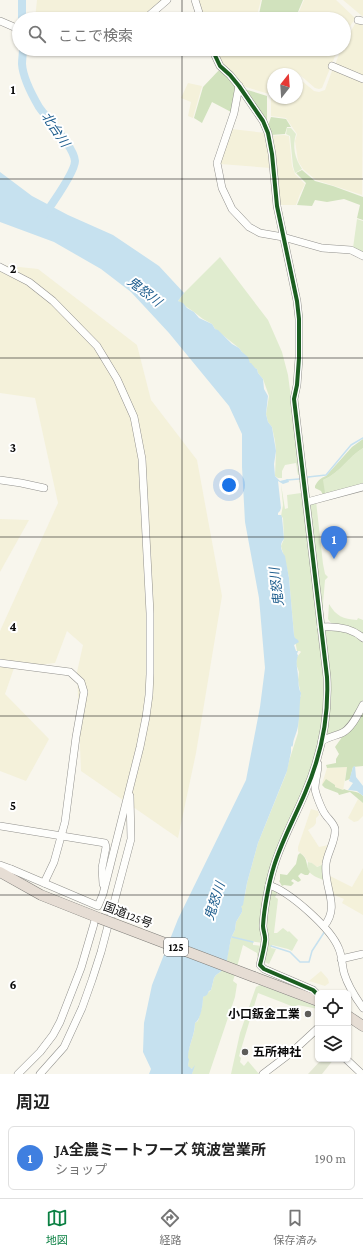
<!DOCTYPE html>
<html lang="ja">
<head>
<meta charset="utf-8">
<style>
	:root { --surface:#fff; --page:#f6f6f6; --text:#222; --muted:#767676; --line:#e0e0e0; --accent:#0b8043 }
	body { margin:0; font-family:"Crimson Pro","Noto Sans JP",serif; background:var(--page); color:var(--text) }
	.controls { position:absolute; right:12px; bottom:12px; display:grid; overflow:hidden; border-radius:6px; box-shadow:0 1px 3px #0004 }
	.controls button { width:36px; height:36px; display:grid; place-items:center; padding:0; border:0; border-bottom:1px solid var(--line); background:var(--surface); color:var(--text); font:20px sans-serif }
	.compass { position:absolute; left:267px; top:68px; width:36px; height:36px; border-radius:50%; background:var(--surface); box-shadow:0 1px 3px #0004; rotate:17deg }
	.you { position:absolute; left:229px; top:485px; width:14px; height:14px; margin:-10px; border:3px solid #fff; border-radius:50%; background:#1a73e8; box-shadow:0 0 0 6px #1a73e833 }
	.badge { display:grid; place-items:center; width:26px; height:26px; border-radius:50%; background:var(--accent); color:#fff; font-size:13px; font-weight:700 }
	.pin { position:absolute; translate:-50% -33px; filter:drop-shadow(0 1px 2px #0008) }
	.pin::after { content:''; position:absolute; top:21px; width:14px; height:12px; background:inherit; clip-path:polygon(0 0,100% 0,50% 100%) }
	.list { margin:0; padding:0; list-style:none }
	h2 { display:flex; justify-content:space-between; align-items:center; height:52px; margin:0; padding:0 16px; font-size:17px }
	h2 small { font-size:13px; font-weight:400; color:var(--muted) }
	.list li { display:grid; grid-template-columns:26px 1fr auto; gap:12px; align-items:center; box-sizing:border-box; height:64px; margin:0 8px 8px; padding:0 8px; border:1px solid var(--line); border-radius:6px }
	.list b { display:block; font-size:15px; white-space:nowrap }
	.list p { margin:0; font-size:13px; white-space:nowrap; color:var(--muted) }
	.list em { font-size:13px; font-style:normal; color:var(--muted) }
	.icon { flex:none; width:22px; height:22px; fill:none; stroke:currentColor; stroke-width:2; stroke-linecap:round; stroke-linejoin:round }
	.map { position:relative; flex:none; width:363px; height:1074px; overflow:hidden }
	.search { position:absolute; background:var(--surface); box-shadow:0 1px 3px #0004; left:12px; right:12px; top:12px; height:44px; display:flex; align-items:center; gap:10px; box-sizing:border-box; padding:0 14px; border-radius:22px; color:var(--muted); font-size:15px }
	.sheet { height:124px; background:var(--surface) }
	nav { display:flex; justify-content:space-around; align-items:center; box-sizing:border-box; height:56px; border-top:1px solid var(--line); background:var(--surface); font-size:11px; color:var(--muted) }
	nav a { display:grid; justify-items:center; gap:2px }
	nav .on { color:var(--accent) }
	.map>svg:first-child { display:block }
</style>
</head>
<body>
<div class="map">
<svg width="363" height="1074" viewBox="0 0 363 1074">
	<rect width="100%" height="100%" fill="#f8f6ed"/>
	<g fill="#f4f1da">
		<path d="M37,0H166L143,19H35Z"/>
		<path d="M196,0H261L256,19H202Z"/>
		<path d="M304,0H336L356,19L352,23L344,37V19H296Z"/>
		<path d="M343,0H363V16H362Z"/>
		<path d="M358,21L363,22V77L335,65L341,49H344V43L355,24Z"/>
		<path d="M213,49H338L322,88L319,89L315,88L300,75L293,73L273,74V89L269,94L239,85L221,66Z"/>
		<path d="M333,68L363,81L362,195L316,180L303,169L298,161L295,141L297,134L286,118L271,116V95L273,93V98H297V77L314,91L319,92L325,90Z"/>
		<path d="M188,83L202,86L193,118L188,116L191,102L181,98Z"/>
		<path d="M231,129L266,133L271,168L220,164Z"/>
		<path d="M284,135L289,136L292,166L295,174L305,184L300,194L296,205H279L269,136Z"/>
		<path d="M0,265L38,269L137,345L151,400L197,460L222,596L196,753L178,838L81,771L77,672L83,645L67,631L55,663L14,668L5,694L49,739L26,781L0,771V631L58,503L35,398L0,393Z"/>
		<path d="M0,519L29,520L0,572Z"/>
		<path d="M347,767L343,791L330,785L322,784L327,768Z"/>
		<path d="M358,799L363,803V816L358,821L354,822L348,818Z"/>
		<path d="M311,809L318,811L319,815L316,818V823L314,826L308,830L319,847L329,845L324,864L316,867L312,863L308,862L304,856L298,851V847Z"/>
		<path d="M363,868V915L342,903L344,899L332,894L328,875L352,887Z"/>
		<path d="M321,971L328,979L329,983L325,986L309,981Z"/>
	</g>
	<g fill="#e0eccf">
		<path d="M287,128H291L296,134C292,146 295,159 302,169L295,173L293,166L290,136L286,134Z"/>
		<path d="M357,219L363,221V254L353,248Z"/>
		<path d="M220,257L268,320L282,352L288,375L301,475H298L296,463L285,465L282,471V478H278L275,476L276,451L275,441L272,427L268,422L266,414L269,396L263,379L258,373L257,369L254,368L250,363L239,348L215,329L212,324L203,319L194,312L178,301L184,293Z"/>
		<path d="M363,448V486L323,496L322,494H323V480C340,473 348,457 363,448Z"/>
		<path d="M302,480L326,690L321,731L313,763L271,872L263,943L248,941L253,942V945L262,946L259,960L257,956V953L243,945L237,967L226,963L231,938L235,930L236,922L242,912L241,907L245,895L247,883L258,843L286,774L289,761L298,733L299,698L301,696L298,680L299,672L296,664L297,657L301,652L300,651H297C296,645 295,640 294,635L289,578L286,564L281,546L284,539L283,518L281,516L283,505L281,484L285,509L288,508L287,495L301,493L299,481Z"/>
		<path d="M316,501L323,564L325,574L328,577L325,580L322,616L310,505L311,502Z"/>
		<path d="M329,604C336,616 343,619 357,620L358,618L363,620V635L331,623L328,619Z"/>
		<path d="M335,629L354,634L363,639V700L346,729L324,737V632L326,630Z"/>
		<path d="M308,862L312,863L317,867L324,864L326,881C316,877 305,874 308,862Z"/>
		<path d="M273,889L279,890L275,897L278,899L274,933H277L283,928L288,932L289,931L298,940L292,951L288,949L272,945L271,948L276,949L269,964L262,961L270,892Z"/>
		<path d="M223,970L235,974L233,981L237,984L235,997L209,1074H192L193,1069L189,1068L188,1066C189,1061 187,1058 188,1053C190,1043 195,1033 195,1023L198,1021L202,1007L203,997L211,990L214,978L216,975Z"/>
		<path d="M260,985L318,1007V1009L298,1005L294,1007L258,993L239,1056L241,1058L240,1062L244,1066L248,1061L259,1074H231L240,1033L256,987Z"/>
	</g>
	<g fill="#d1e2bd">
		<path d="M262,0H303L295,19H258Z"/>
		<path d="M220,69L237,87L233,113L212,102L202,123L194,118L203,87Z"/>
		<path d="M241,88L267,96V119L266,125Z"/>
		<path d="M271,117L286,119L291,127H287L285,134L270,135L267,128Z"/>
		<path d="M302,170L315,181L333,186L363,197V220L357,218L360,205L344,199L327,202L315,200L312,206L297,205L306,183L296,173Z"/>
		<path d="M363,439V448C348,457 340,473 323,480L325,493L323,495L321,491L315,488V486C318,480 321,478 326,476L352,447Z"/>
		<path d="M363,708V766L353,767L350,779L345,781L347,767L327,768L326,765L336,763V759L339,754L335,747Z"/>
		<path d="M326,779L335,785V787L343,790L344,789C350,792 357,790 363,796V803L350,792L339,795L338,793L325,788L322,785Z"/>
		<path d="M300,853C309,859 305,865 310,872L308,875H305L301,873L298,876L301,880L300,881L298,882L293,879L291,881L294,883L291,886L284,885L282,886L279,881L280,880V874L287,875L296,864L298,855Z"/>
	</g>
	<path fill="#e3e7d3" d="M322,1059H334L322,1074H308Z"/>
	<g fill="#c6e1ef">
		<path d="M0,172L32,196L68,215L113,235L159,266L184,293L178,301L183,303L187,308L194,312L199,318L212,324L215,329L218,330L232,344L239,348L242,352L248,357L250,363H251L255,368L257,369L258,373L263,379L264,389L268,396L266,414L268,422L272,427L276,451L274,464L275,476L280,481L288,479L289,482L283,484L278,481L281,508L280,511L278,513V515H281L282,517L284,539C279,544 281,551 285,556L289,578L294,635L295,638L298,640L299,642L294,645L296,651H298L297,654L298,655C295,665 298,669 298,677C299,683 298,688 301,693C299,704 300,715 298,726C297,733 293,739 293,745L292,747L291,746V752L287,771L258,843L247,883L243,905L241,907L242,908V912L236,922L235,930L231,938L227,960L223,970L216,975L214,978L211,990L209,991L207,995L203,997C203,1004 201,1019 195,1023C195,1035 188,1046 188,1058L189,1059L188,1066L192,1069L195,1065L192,1074H149L151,1069L143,1052L144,1023L152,985L178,919L246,780L260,707L265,668L259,598L245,522L242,467V434L229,406L169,333L131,292L101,269L54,242L0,222Z"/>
		<path d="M355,766L356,777L363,786V796L357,791L348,790L353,783L349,781L353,767Z"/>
	</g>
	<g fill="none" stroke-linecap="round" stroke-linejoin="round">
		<g stroke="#c6e1ef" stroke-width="1.5">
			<path d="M308,477L326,475L351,445L363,438"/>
			<path d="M287,480L299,479"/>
			<path d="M232,937L253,942"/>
			<path d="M271,946L290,952L300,962H309L312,951L325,931"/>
		</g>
		<g stroke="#c6e1ef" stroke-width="8">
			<path d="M22,0V19"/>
			<path d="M23,49C23,54 22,59 22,64C23,79 32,95 39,107C48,120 74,147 75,161C75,172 52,204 45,214"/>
		</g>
		<defs>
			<g id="minor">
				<path d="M195,0L201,19"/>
				<path d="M145,19L167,0"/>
				<path d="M358,20L363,21"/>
				<path d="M0,21L14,27L19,28"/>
				<path d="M212,49L220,66L230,75L239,86L263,121L268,133L272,154L277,206L297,301L299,319V358L297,385L294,399L327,677C329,716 321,756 305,793C295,817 282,840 274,866C269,882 264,908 263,926C263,931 266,936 265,941C264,949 262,957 260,965L264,969L313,990L318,995"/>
				<path d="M332,66L363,79"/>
				<path d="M239,86L234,113L217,163L222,188L232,209L249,227L260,233L283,237L322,248L351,250L363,256"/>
				<path d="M0,267L29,282L53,301L97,346L117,379L134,417L142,459L150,613V674L149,695L146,717L140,747L103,894L98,906L11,869L7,876"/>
				<path d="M0,480L21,483L44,488"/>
				<path d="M307,502L363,487"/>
				<path d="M321,627C335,626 352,628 363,638"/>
				<path d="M0,663L70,672L81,682L84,692L76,737L65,822L54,862L44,883"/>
				<path d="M322,741C328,737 335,736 342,733C352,728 358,714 363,705"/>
				<path d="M318,764C318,772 315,781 315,788C315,793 322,810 325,814C328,819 334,823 335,829C336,841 327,853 326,864C323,887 341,906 324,926"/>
				<path d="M0,826L105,843L106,847L102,868L103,884"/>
				<path d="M0,865L11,869"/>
				<path d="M269,885C290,892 331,928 339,949C342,956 342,965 344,973C348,986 355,997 363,1008"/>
				<path d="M341,959L363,954"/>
				<path d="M346,1059L362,1074"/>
				<path d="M18,1074L40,1052L53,1035L60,1022L81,968L96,917"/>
				<path d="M40,1074L64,1047L82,1008L92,980L101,952L131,839L130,796"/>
				<path d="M263,1074L292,1052L318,1028"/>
			</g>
			<g id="highway">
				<path d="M0,872L41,895L99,918"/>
				<path d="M254,977L318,1001"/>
				<path d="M348,1016L363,1026"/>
			</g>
		</defs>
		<use href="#minor" stroke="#91908c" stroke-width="8"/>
		<use href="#highway" stroke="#7e7d79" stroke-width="11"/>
		<use href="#minor" stroke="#fefefc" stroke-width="7"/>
		<use href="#highway" stroke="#e6ddd4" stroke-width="10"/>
		<defs>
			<path id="highway-bridge" d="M99,918L254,977"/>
		</defs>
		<use href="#highway-bridge" stroke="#7e7d79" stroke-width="11" stroke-linecap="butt"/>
		<use href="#highway-bridge" stroke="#e6ddd4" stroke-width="10"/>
		<defs>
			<path id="cycleway" d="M212,49L220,66L230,75L239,86L263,121L268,133L272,154L277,206L297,301L299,319V358L297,385L294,399L327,677C329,716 321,756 305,793C295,817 282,840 274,866C269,882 264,908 263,926C263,931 266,936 265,941C264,949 262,957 260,965L264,969L313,990L318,995"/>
		</defs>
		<use href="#cycleway" stroke="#fff" stroke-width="6"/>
		<use href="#cycleway" stroke="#1b5e20" stroke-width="4"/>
	</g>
	<path fill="none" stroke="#090909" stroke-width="1" stroke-opacity="0.55" d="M182,0V19M182,49V1074M0,179H363M0,358H363M0,537H363M0,716H363M0,895H363"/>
	<g fill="#5d5c59" stroke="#fff" stroke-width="1.5">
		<circle cx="308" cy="1014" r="4"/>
		<circle cx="245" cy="1052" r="4"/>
	</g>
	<g text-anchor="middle" stroke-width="4" stroke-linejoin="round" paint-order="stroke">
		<rect fill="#fff" stroke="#535353" stroke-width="1" x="164" y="938" width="24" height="18" rx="3"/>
		<g font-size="11" font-weight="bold" fill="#090909">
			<text x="176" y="951">125</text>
		</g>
		<g font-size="12" fill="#090909" stroke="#fff">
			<text transform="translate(128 915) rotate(21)" y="4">国道125号</text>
		</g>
		<g font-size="12" font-weight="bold" fill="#090909" stroke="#fff" text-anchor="end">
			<text x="300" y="1018">小口鈑金工業</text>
			<text x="253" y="1056" text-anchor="start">五所神社</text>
		</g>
		<g font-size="13" font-style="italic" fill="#1f5e8e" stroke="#fff">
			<text transform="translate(56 129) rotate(56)" y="5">北台川</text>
			<text transform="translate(145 291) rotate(38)" y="5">鬼怒川</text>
			<text transform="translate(276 587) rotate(-97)" y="5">鬼怒川</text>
			<text transform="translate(214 901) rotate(-72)" y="5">鬼怒川</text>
		</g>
	</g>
	<g font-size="13" text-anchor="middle" font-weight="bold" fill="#090909" stroke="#fff" stroke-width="4" stroke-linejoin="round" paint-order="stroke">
		<text x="13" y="94">1</text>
		<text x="13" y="273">2</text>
		<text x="13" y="452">3</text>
		<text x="13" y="631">4</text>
		<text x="13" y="810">5</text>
		<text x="13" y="989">6</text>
	</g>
</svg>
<div class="controls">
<button><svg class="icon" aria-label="locate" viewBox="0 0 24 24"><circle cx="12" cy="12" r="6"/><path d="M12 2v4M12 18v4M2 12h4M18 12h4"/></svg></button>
<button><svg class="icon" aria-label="layers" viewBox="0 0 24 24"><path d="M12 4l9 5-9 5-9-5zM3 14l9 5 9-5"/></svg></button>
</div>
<svg class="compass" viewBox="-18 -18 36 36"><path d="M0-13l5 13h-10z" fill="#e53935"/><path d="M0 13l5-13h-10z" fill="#767676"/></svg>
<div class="you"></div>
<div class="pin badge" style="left:334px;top:559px;background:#3f7fe0">1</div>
<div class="search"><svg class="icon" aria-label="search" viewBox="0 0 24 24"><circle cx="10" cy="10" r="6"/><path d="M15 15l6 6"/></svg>ここで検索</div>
</div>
<section class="sheet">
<h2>周辺<small></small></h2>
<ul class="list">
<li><span class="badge" style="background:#3f7fe0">1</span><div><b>JA全農ミートフーズ 筑波営業所</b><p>ショップ</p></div><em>190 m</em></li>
</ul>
</section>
<nav>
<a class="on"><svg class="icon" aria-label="map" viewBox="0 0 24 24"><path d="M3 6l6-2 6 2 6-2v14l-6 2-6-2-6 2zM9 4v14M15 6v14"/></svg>地図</a>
<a><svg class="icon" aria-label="directions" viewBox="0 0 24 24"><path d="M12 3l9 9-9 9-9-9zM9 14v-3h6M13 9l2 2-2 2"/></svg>経路</a>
<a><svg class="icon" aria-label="saved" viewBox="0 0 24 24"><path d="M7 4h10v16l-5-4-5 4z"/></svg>保存済み</a>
</nav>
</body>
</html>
